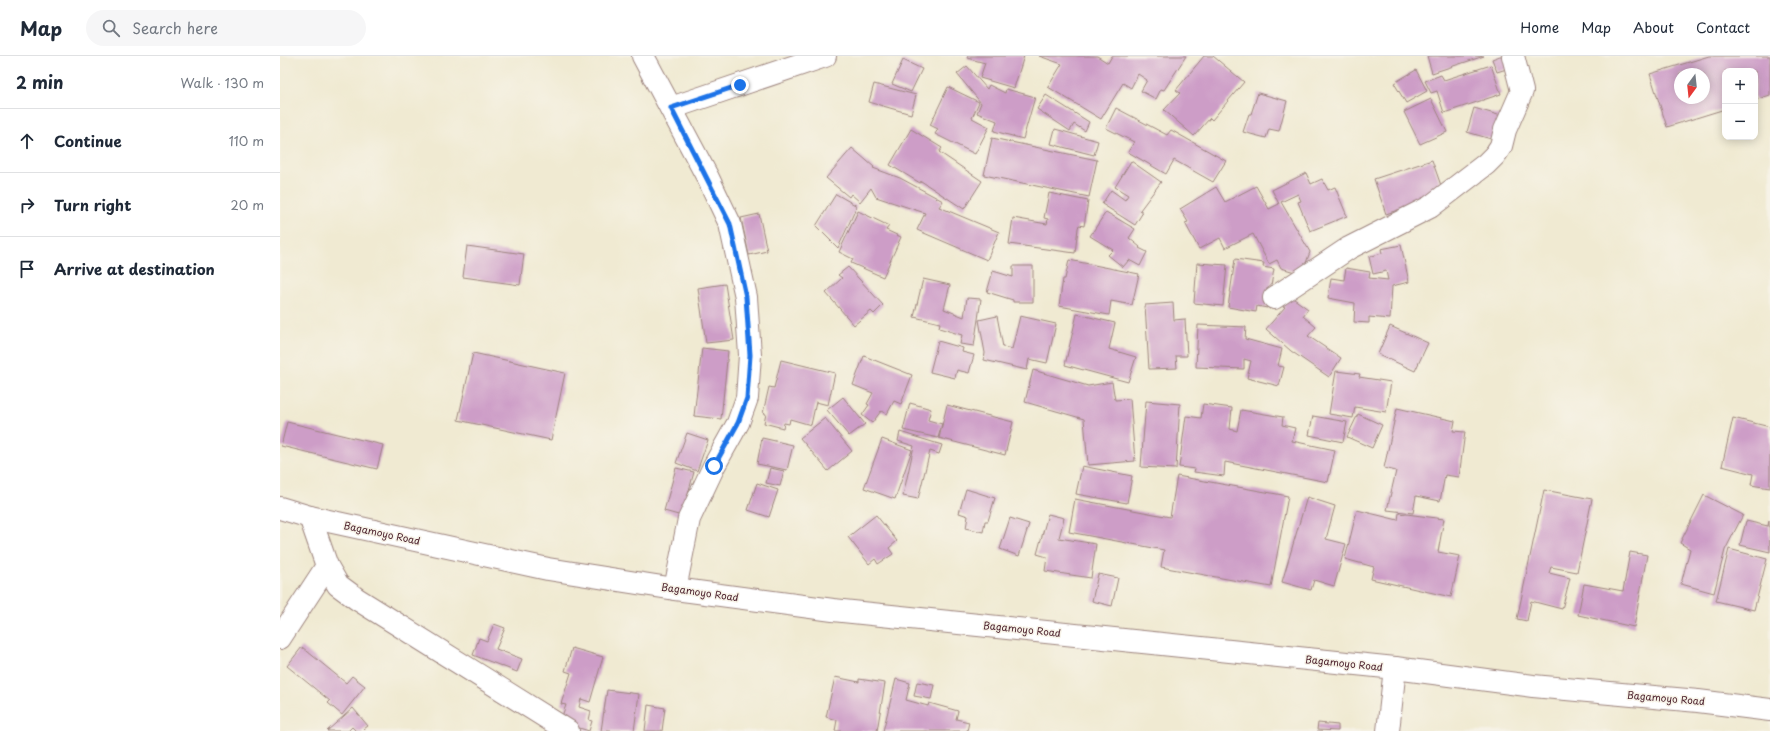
<!DOCTYPE html>
<html lang="en">
<head>
<meta charset="utf-8">
<style>
	:root { --surface:#fff; --page:#f6f6f7; --text:#1f2937; --muted:#747a83; --line:#e0e1e3 }
	body { margin:0; font-family:"Playpen Sans",sans-serif; background:var(--page); color:var(--text) }
	.controls { position:absolute; right:12px; top:12px; display:grid; overflow:hidden; border-radius:8px; box-shadow:0 2px 10px #0003 }
	.controls button { width:36px; height:36px; display:grid; place-items:center; padding:0; border:0; border-bottom:1px solid var(--line); background:var(--surface); color:var(--text); font:20px sans-serif }
	.compass { position:absolute; left:1394px; top:12px; width:36px; height:36px; border-radius:50%; background:var(--surface); box-shadow:0 2px 10px #0003; rotate:195deg }
	.stop { position:absolute; width:12px; height:12px; margin:-9px; border:3px solid #1a73e8; border-radius:50%; background:#fff }
	.stop.end { background:#1a73e8; border-color:#fff; box-shadow:0 1px 4px #0008 }
	.list { margin:0; padding:0; list-style:none }
	h2 { display:flex; justify-content:space-between; align-items:center; height:52px; margin:0; padding:0 16px; font-size:17px }
	h2 small { font-size:13px; font-weight:400; color:var(--muted) }
	.list li { display:grid; grid-template-columns:26px 1fr auto; gap:12px; align-items:center; box-sizing:border-box; height:64px; padding:0 16px; border-top:1px solid var(--line) }
	.list b { display:block; font-size:15px; white-space:nowrap }
	.list em { font-size:13px; font-style:normal; color:var(--muted) }
	.icon { flex:none; width:22px; height:22px; fill:none; stroke:currentColor; stroke-width:2; stroke-linecap:round; stroke-linejoin:round }
	.map { position:relative; flex:none; width:1490px; height:675px; overflow:hidden }
	header { display:flex; align-items:center; gap:24px; box-sizing:border-box; height:56px; padding:0 20px; background:var(--surface); border-bottom:1px solid var(--line) }
	header strong { font-size:19px }
	nav { display:flex; gap:22px; margin-inline-start:auto; font-size:14px }
	.search { width:280px; height:36px; background:var(--page); display:flex; align-items:center; gap:10px; box-sizing:border-box; padding:0 14px; border-radius:22px; color:var(--muted); font-size:15px }
	main { display:flex }
	aside { flex:1; background:var(--surface) }
	.map>svg:first-child { display:block }
</style>
</head>
<body>
<header>
<strong>Map</strong>
<div class="search"><svg class="icon" aria-label="search" viewBox="0 0 24 24"><circle cx="10" cy="10" r="6"/><path d="M15 15l6 6"/></svg>Search here</div>
<nav><a>Home</a><a>Map</a><a>About</a><a>Contact</a></nav>
</header>
<main>
<aside>
<h2>2 min<small>Walk · 130 m</small></h2>
<ul class="list">
<li><svg class="icon" aria-label="ahead" viewBox="0 0 24 24"><path d="M12 20V5M6 11l6-6 6 6"/></svg><div><b>Continue</b></div><em>110 m</em></li>
<li><svg class="icon" aria-label="right" viewBox="0 0 24 24"><path d="M7 20v-9h11M14 6l5 5-5 5"/></svg><div><b>Turn right</b></div><em>20 m</em></li>
<li><svg class="icon" aria-label="arrive" viewBox="0 0 24 24"><path d="M6 21V4h12l-3 4 3 4H6"/></svg><div><b>Arrive at destination</b></div></li>
</ul>
</aside>
<div class="map">
<svg width="1490" height="675" viewBox="0 0 1490 675">
	<rect width="100%" height="100%" fill="#f7f3e8"/>
	<filter id="ink" filterUnits="userSpaceOnUse"><feTurbulence type="fractalNoise" baseFrequency=".025" numOctaves="2"/><feDisplacementMap in="SourceGraphic" scale="8" xChannelSelector="R" yChannelSelector="G"/><feConvolveMatrix kernelMatrix="1 2 1 2 8 2 1 2 1" color-interpolation-filters="sRGB"/></filter>
	<filter id="wash" filterUnits="userSpaceOnUse"><feTurbulence type="fractalNoise" baseFrequency=".012" numOctaves="4" result="noise"/><feDisplacementMap in="SourceGraphic" scale="16" xChannelSelector="R" yChannelSelector="G"/><feGaussianBlur stdDeviation="0.9" result="paint"/><feColorMatrix in="noise" values="0 0 0 0 0 0 0 0 0 0 0 0 0 0 0 0 0 1.4 0 .05"/><feComposite in="paint" operator="in"/></filter>
	<g filter="url(#wash)">
		<rect width="100%" height="100%" fill="#f0ead2"/>
		<g id="blocks">
			<g fill="#cd9dc7" fill-rule="evenodd">
				<path d="M688,0H744L734,32L700,22L705,7L687,2Z"/>
				<path d="M759,0H817L828,7L832,0H906L884,34L881,33L876,43L861,35L867,24L858,18L851,32L843,27L821,63L768,31L782,8Z"/>
				<path d="M924,0H933L964,26L932,64L930,62L914,80L884,54L900,37L896,34Z"/>
				<path d="M1147,0H1204L1152,17Z"/>
				<path d="M1220,0H1229L1233,11L1217,16L1212,3Z"/>
				<path d="M1429,0H1490V39L1475,44V15H1445V53L1387,71L1370,18ZM1400,18H1424V42H1400Z"/>
				<path d="M623,4L642,13L631,36L612,28Z"/>
				<path d="M1211,9L1221,38L1164,57L1157,35L1151,37L1145,25L1161,19L1164,24Z"/>
				<path d="M687,10L707,33L709,29L725,37L726,33L755,41L743,83L714,75L717,65L697,57L701,47L677,18Z"/>
				<path d="M1136,14L1147,35L1126,47L1114,27Z"/>
				<path d="M594,28L636,39L631,58L589,46Z"/>
				<path d="M668,31L699,46L692,62L709,71L695,98L655,78L658,73L650,69Z"/>
				<path d="M978,37L1007,45L999,75L989,73L986,82L963,76L969,58H971Z"/>
				<path d="M766,39L809,66L805,75L794,68L790,75L757,53Z"/>
				<path d="M1151,43L1167,76L1140,88L1124,56Z"/>
				<path d="M836,52L887,79L891,74L946,105L933,126L894,104L886,118L848,96L854,86L826,72Z"/>
				<path d="M1194,52L1225,61L1218,85L1187,76Z"/>
				<path d="M631,73L662,92L659,96L702,125L684,153L641,125L640,127L610,109Z"/>
				<path d="M775,73L818,85L814,99L771,88Z"/>
				<path d="M712,82L817,104L809,141L704,119Z"/>
				<path d="M572,92L594,111L593,112L620,122L663,145L659,151L719,176L707,204L637,174L645,157L596,141L591,132L580,146L571,138L569,141L546,122Z"/>
				<path d="M1152,104L1164,138L1106,158L1094,123Z"/>
				<path d="M851,105L881,126L860,154L863,156L855,169L822,148L831,134L845,144L848,139L835,131Z"/>
				<path d="M1026,117L1031,128L1042,123L1048,134L1055,131L1067,160L1030,175L1018,146L1021,145L1018,138L1001,146L1030,196L1022,218L1001,212L997,204L989,208L973,178L945,192L940,182L919,193L905,167L908,166L900,153L936,131L945,146L976,130L989,153L999,148L992,134Z"/>
				<path d="M769,137L808,145L804,170L799,169L798,172L795,197L729,188L733,162L767,168L768,163L764,162Z"/>
				<path d="M556,138L577,150L558,192L536,170Z"/>
				<path d="M578,155L609,170L606,174L621,181L603,221L571,207L573,203L559,196Z"/>
				<path d="M826,156L855,173L849,182L860,191L859,192L867,196L860,210L849,204L843,211L828,199L833,194L810,180Z"/>
				<path d="M479,158L487,195L469,199L461,162Z"/>
				<path d="M1121,189L1129,226L1112,230L1110,263L1089,261V267L1074,266L1075,247L1048,242L1051,222L1064,224L1066,212L1090,216L1089,222L1108,224L1106,215L1093,218L1089,201L1102,197L1101,193Z"/>
				<path d="M187,190L244,198L240,229L183,221Z"/>
				<path d="M955,203L984,207L983,211L994,213L987,252L977,250L976,256L948,251Z"/>
				<path d="M789,204L859,218L852,249L831,245L829,259L779,250L783,223H785Z"/>
				<path d="M917,207L947,209L943,250L914,247Z"/>
				<path d="M733,210H753V246H733V244L707,236L713,215L733,221Z"/>
				<path d="M568,211L603,249L594,258L591,255L574,269L546,237L562,222L558,219Z"/>
				<path d="M643,223L670,229L664,253L684,261L687,242L701,243L694,290L680,288L682,279L659,272L660,267L634,261Z"/>
				<path d="M445,228L454,284L426,287L418,232Z"/>
				<path d="M1010,240L1028,253L1023,260L1036,271L1028,280L1061,302L1049,321L1011,295L986,273L1005,251L1003,250Z"/>
				<path d="M893,247L894,264L905,263L907,300H896L897,312L869,313L865,249Z"/>
				<path d="M797,258L835,267L829,293L856,301L848,326L785,309Z"/>
				<path d="M717,260L723,291L732,293L740,260L776,268L767,307L749,303L747,314L704,304L705,297L699,264Z"/>
				<path d="M918,269L966,271L965,283L1002,293L998,310L1004,311L999,330L967,322L971,305L964,303V313L916,311Z"/>
				<path d="M1110,270L1148,287L1135,315L1098,298Z"/>
				<path d="M658,285L683,292L682,296L694,299L689,317L677,314L675,322L650,316Z"/>
				<path d="M422,292L448,295L441,363L414,360Z"/>
				<path d="M193,297L285,317L271,384L178,364Z"/>
				<path d="M584,300L632,319L621,348L614,345L607,358L601,355L592,367L582,359L589,349L587,348L593,337L573,329Z"/>
				<path d="M501,304L555,317L548,349L536,346L531,369L510,363L509,368L504,367L503,372L484,367L486,358L483,357L489,331L494,332Z"/>
				<path d="M753,314L808,330L832,326L835,344L850,343L855,405L808,409L804,363L745,346Z"/>
				<path d="M1056,315L1080,318L1079,321L1111,326L1106,356L1075,351L1073,362L1049,358Z"/>
				<path d="M563,341L585,368L569,380L547,354Z"/>
				<path d="M866,345L900,348L896,413L861,411Z"/>
				<path d="M630,347L651,353L648,364L662,368L658,382L623,374Z"/>
				<path d="M923,348L952,352L950,373L957,375L961,354L1003,361L1002,369L1015,372L1012,385L1055,394L1048,426L945,406L944,420L914,416L915,413L899,411L906,360L921,362Z"/>
				<path d="M667,349L733,366L725,399L659,382Z"/>
				<path d="M1117,352L1175,365L1173,375L1185,376L1179,421L1165,419L1160,445L1136,440L1133,457L1107,454L1116,415L1104,412Z"/>
				<path d="M1078,358L1102,369L1092,392L1067,381Z"/>
				<path d="M1033,360L1067,366L1063,386L1029,379Z"/>
				<path d="M545,362L572,395L548,415L520,382Z"/>
				<path d="M1453,362L1490,371V432L1471,429L1473,418L1442,410Z"/>
				<path d="M7,366L103,389L97,413L1,390Z"/>
				<path d="M620,376L662,389L659,398L650,395L638,443L623,440L634,390L618,385Z"/>
				<path d="M407,377L428,384L417,415L396,407Z"/>
				<path d="M482,382L513,389L507,414L477,408Z"/>
				<path d="M602,383L632,394L615,443L584,432Z"/>
				<path d="M802,410L852,420L847,447L796,438Z"/>
				<path d="M396,412L414,416L402,460L384,455Z"/>
				<path d="M490,412L504,415L500,430L486,427Z"/>
				<path d="M897,420L1008,440L991,531L881,511L884,494L789,476L795,443L890,461Z"/>
				<path d="M477,427L498,434L489,461L468,454Z"/>
				<path d="M686,433L715,442L708,465H705L703,476L686,472L688,460L679,457Z"/>
				<path d="M1264,434L1312,443L1297,516L1271,511L1269,517L1290,522L1282,553L1251,545L1247,565L1237,563Z"/>
				<path d="M1424,439L1463,459L1445,494L1434,537L1401,528L1410,493L1400,487Z"/>
				<path d="M1027,441L1055,450L1046,483L1066,488L1054,530L1034,524L1031,534L1002,526Z"/>
				<path d="M1077,454L1118,464L1119,457L1164,463L1158,496L1180,500L1171,541L1091,523L1094,511L1065,503Z"/>
				<path d="M768,458L784,462L779,482L816,488L811,522L765,515L767,501L757,498Z"/>
				<path d="M596,459L617,485L609,492L613,498L598,508L595,503L589,508L568,481Z"/>
				<path d="M730,462L749,468L739,500L720,493Z"/>
				<path d="M1489,464L1490,496L1460,489L1466,465L1488,470Z"/>
				<path d="M1449,493L1487,503L1474,554L1436,545Z"/>
				<path d="M1350,496L1367,499L1354,571L1298,559L1304,528L1343,535Z"/>
				<path d="M818,518L838,522L832,550L812,545Z"/>
				<path d="M214,568L225,572L216,593L242,603L237,616L193,599L199,582L207,585Z"/>
				<path d="M22,591L66,627L72,620L85,630L62,659L48,647L50,645L7,610Z"/>
				<path d="M292,592L323,601L310,646L301,643L299,651L311,655L309,664L312,665L309,675L280,666L286,649L281,648L291,617L285,615Z"/>
				<path d="M555,621L579,626V623L605,627L597,675H555L557,664L546,661Z"/>
				<path d="M616,623L630,627L626,644L648,650L649,647L678,655L676,663L689,666L687,675H603Z"/>
				<path d="M637,626L654,629L651,643L634,640Z"/>
				<path d="M327,634L359,638L354,675H321Z"/>
				<path d="M368,649L385,652L382,675H365Z"/>
				<path d="M73,652L88,670L81,675H76L72,671L68,675H47Z"/>
				<path d="M1038,667L1058,669V675L1037,674Z"/>
			</g>
		</g>
	</g>
	<g filter="url(#ink)">
		<use href="#blocks" fill-opacity="0" stroke="#9d847e" stroke-width="1"/>
		<g fill="none" stroke-linecap="round" stroke-linejoin="round">
			<defs>
				<g id="street">
					<path d="M363,0L428,122L450,168L466,241L470,299L467,342L458,367L434,410L409,463L395,533"/>
					<path d="M391,52L545,0"/>
					<path d="M994,242L1069,192L1150,151L1206,108L1215,99L1221,90L1225,74L1242,35L1233,0"/>
					<path d="M0,582L47,510"/>
					<path d="M1108,675L1115,612"/>
				</g>
				<path id="secondary" d="M30,461L47,510L58,529L77,543L288,675"/>
				<path id="highway" d="M0,452L30,461L268,513L395,533L553,554L1115,612L1253,630L1418,645L1490,654"/>
			</defs>
			<use href="#street" stroke="#9d847e" stroke-width="24"/>
			<use href="#secondary" stroke="#9d847e" stroke-width="24"/>
			<use href="#highway" stroke="#9d847e" stroke-width="24"/>
			<use href="#street" stroke="#fff" stroke-width="22"/>
			<use href="#secondary" stroke="#fff" stroke-width="22"/>
			<use href="#highway" stroke="#fff" stroke-width="22"/>
		</g>
	</g>
	<g fill="none" stroke-linecap="round" stroke-linejoin="round" filter="url(#ink)">
		<path stroke="#1a73e8" stroke-width="5" d="M434,410L458,367L467,342L470,299L466,241L450,168L391,52L460,29"/>
	</g>
	<g text-anchor="middle" stroke-width="3" stroke-linejoin="round" paint-order="stroke">
		<g font-size="10" fill="#4a1f2b" stroke="#f7f3e8">
			<text transform="translate(102 477) rotate(12)" y="4">Bagamoyo Road</text>
			<text transform="translate(420 536) rotate(8)" y="4">Bagamoyo Road</text>
			<text transform="translate(742 573) rotate(6)" y="4">Bagamoyo Road</text>
			<text transform="translate(1064 607) rotate(6)" y="4">Bagamoyo Road</text>
			<text transform="translate(1386 642) rotate(5)" y="4">Bagamoyo Road</text>
		</g>
	</g>
</svg>
<div class="controls">
<button>+</button>
<button>−</button>
</div>
<svg class="compass" viewBox="-18 -18 36 36"><path d="M0-13l5 13h-10z" fill="#e53935"/><path d="M0 13l5-13h-10z" fill="#747a83"/></svg>
<div class="stop" style="left:434px;top:410px"></div>
<div class="stop end" style="left:460px;top:29px"></div>
</div>
</main>
</body>
</html>
